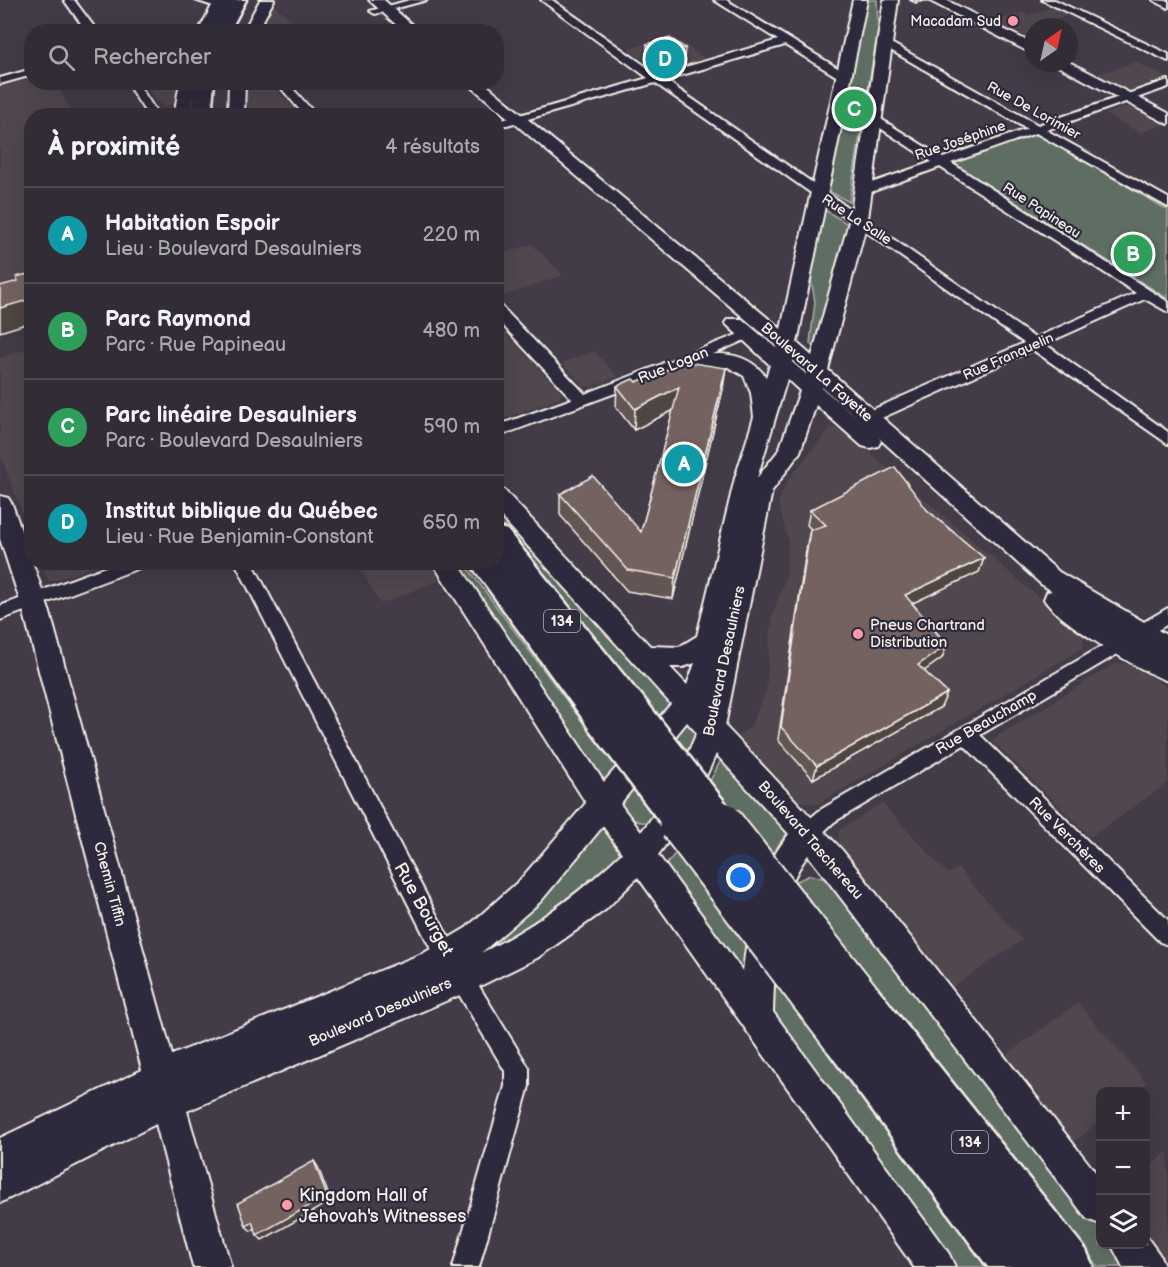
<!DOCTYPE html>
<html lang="fr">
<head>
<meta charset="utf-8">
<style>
	:root { --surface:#322c36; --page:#3a343e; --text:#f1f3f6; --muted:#a8a7ad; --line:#4d4851; --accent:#95b2f1 }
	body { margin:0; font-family:"Balsamiq Sans",sans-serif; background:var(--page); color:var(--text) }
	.controls { position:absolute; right:18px; bottom:18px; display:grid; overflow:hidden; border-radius:12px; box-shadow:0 6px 24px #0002 }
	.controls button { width:54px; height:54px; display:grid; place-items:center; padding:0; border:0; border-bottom:2px solid var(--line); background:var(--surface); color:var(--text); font:30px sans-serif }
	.compass { position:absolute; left:1024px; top:18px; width:54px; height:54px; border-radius:50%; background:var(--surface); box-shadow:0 6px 24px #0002; rotate:34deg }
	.you { position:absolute; left:741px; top:878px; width:21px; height:21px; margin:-15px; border:4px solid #fff; border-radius:50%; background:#1a73e8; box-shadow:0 0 0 9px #1a73e833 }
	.badge { display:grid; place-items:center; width:39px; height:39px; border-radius:50%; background:var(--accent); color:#fff; font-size:20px; font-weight:700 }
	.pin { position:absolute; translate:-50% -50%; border:3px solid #fff; box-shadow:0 2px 6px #0006 }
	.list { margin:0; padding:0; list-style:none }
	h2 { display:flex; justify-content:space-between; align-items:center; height:78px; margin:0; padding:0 24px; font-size:26px }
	h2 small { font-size:20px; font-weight:400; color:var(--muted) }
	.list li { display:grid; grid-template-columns:39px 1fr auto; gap:18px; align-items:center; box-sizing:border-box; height:96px; padding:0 24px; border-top:2px solid var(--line) }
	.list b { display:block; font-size:22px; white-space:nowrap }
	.list p { margin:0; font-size:20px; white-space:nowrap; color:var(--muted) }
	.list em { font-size:20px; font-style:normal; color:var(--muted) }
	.icon { flex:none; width:33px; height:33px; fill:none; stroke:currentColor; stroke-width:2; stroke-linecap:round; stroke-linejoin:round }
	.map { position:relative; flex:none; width:1168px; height:1267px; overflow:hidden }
	.search { position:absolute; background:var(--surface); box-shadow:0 6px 24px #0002; left:24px; top:24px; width:480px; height:66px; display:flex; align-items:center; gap:15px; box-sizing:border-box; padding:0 21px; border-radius:24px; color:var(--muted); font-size:22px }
	.panel { position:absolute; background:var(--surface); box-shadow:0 6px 24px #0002; left:24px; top:108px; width:480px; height:462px; border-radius:24px }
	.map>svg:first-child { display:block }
</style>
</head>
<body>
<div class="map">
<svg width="1168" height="1267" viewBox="0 0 1168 1267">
	<rect width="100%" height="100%" fill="#433b48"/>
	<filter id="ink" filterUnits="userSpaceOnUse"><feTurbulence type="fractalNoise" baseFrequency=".0167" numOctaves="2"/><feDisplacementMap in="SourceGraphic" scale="12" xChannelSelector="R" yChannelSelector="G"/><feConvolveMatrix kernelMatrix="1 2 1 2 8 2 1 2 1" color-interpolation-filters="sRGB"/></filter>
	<g filter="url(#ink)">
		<g fill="#51474f">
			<path d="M272,3L287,16L302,31L257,32Z"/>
			<path d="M1053,7L1068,15L1041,24L1045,27H1033V43L991,22L1023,12L1029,15Z"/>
			<path d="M673,37L707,60L661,73L628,49Z"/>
			<path d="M1136,62L1167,78L1130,91L1095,75Z"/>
			<path d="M31,78L32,82L56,83L74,115L32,116L31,274L0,285V86Z"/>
			<path d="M143,83H180L177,103L166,106L160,105Z"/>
			<path d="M246,83H270L301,115H246Z"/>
			<path d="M1129,106L1164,124L1141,133L1105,114Z"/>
			<path d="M532,244L563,275L499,298L497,296V255Z"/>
			<path d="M497,324L561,392L560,398L497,421Z"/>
			<path d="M31,347H32L31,536L0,454V358Z"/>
			<path d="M594,351L618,377L590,387L584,386L562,363Z"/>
			<path d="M831,427L845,431L1084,636L1083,648L818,804L796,801L738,736L750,728L766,691L772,616L786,576L788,540L778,503L787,481Z"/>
			<path d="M42,563H105L49,582Z"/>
			<path d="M356,563H431L442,579L381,604Z"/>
			<path d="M1116,663L1131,664L1168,688V783L1091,837L991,740Z"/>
			<path d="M882,803L948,874L958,868L1022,940L950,989L838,845L839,830Z"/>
			<path d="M1078,1003L1147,1083L1136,1091L1100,1092V1120L1072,1144L1003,1057Z"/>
			<path d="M1168,1151V1267H1166L1146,1240V1170Z"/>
		</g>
		<g fill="#5f6e64" stroke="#aab0a6" stroke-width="1.5">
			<path d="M866,0H877L878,29L849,202L827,190Z"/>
			<path d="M1036,133L1168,210V299L953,163Z"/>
			<path d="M823,209L848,224L817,352L810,343L815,302L811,279Z"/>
			<path d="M496,507L671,702L658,717L497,515Z"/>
			<path d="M455,563H464L616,767L603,783Z"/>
			<path d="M685,724L690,725L697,731L690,756L672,734Z"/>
			<path d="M722,758L789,831L770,856L710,781Z"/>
			<path d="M630,785L655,819C639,827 628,819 621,803Z"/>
			<path d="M599,823L624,858L568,908L482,953L481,950Z"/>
			<path d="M678,850L749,945L745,976L665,866Z"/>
			<path d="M810,875L830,880L989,1080L1100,1227V1244L1114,1245L1130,1267H1098L792,883Z"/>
			<path d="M771,974L989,1267H953L773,1020Z"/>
		</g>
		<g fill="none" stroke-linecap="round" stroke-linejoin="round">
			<defs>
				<g id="street">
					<path d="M64,0H74L98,32H87Z"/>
					<path d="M195,0H211L224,5L219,8Z"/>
					<path d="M410,0H427L375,14L370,11Z"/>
					<path d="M541,0H552L658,75L778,40L714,0H726L849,75V79H841L785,45L665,80L1035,338L1136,293L940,167L868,193H860V187L932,162L868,120V116H876L943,158L1027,129L880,44L889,42L1038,125L1168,80V87L1046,130L1168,198V207L1036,133L951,163L1168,302V312L1145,299L1045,344L1168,432V444L1033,350L875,421H865L862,417L865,413L1024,343L655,83L507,125H499V121L648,78Z"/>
					<path d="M1042,0H1055L1168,54V61Z"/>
					<path d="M1153,0L1168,1V8Z"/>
					<path d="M32,69V75L0,84V78Z"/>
					<path d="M126,82H137L159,116H148Z"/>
					<path d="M276,82H287L317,116H305Z"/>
					<path d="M496,305L501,306L585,394L744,332H754L756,335L675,371L496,437V426L572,399L496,318Z"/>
					<path d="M119,562H147L145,566L0,620V606Z"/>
					<path d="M235,562H252L444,929L529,1068V1086L479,1267H453L505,1086V1071L428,943Z"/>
					<path d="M1168,608V624L980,735L1168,920V945L1160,942L964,745L834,822L814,841L807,843L800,841L797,834L800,827L820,810Z"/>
				</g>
				<g id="secondary">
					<path d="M215,0H229L212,32H198Z"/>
					<path d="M260,0H274L257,32H243Z"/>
					<path d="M369,0H384L420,32H404Z"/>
					<path d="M853,0H867L797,343L812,356L850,218L884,0H898L868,218L828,370L1059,572L1168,636V681C1144,673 1055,620 1044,599L1047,592L1052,591L1041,584L879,438L881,441L878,446L870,448L862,446L816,405L800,452L772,491L725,726L842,850L1100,1178V1224L1087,1219L808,855C775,898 775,961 773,1012L949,1254L955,1267H914L638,877L605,910L537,958L474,989L187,1111L231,1267H193L156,1124L0,1203V1138L142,1070L24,613L0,539V496L8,498L12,504L50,613L172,1055L424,953L466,928L519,881L586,803L432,562H457L604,782L671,704L496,511V488L504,490L650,646L679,647L697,636L735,478L754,417L751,393L744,376L728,367H706L670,374L663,373L660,368L663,363L670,362C704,353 743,345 766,377L770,365L725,323L728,319H742L776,348V345L466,82H483L781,329ZM792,360L807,373L806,374L792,362ZM787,379L800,391L779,450L757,478ZM822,387L856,417L822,388ZM695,663L687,685L670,667H683ZM687,722L696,732L695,737C680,772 665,803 641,832L620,804ZM716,754L789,834C758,873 748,924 743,972L658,855C683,823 700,791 716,754ZM603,826L622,853C579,894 534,927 481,953L541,901Z"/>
					<path d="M928,0H946L1033,44V54Z"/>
					<path d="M1069,62L1168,113V124L1052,63Z"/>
					<path d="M180,82H196L190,116H174Z"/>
					<path d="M229,82H245L244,116H228Z"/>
					<path d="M1146,1236L1159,1254L1165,1267H1123L1111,1244H1146Z"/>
				</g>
				<g id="highway">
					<path d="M228,0H246L229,32H210Z"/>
					<path d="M194,82H214L211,116H191Z"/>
					<path d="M496,527L507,530L639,694L644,704L639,714L627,718L617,715L613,727L601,731L589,727L469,562H496Z"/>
					<path d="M872,995L887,1001L1086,1250L1093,1267H988L828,1051L822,1036L828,1021L843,1015L852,1018L857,1001Z"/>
				</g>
			</defs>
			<use href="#street" stroke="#f4f1e8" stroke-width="4"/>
			<use href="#secondary" stroke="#f4f1e8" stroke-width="4"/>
			<use href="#highway" stroke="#f4f1e8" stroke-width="5"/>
			<use href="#street" fill="#2f2a3d" fill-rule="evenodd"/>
			<use href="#secondary" fill="#2f2a3d" fill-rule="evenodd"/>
			<use href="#highway" fill="#2f2a3d" fill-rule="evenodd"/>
			<defs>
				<g id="highway-bridge-far1">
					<path d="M627,704L721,824"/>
					<path d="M601,717L682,824"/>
				</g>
				<g id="highway-bridge">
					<path d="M681,823L843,1036"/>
					<path d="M720,823L872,1016"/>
				</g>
			</defs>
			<use href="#highway-bridge-far1" stroke="#f4f1e8" stroke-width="38" stroke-linecap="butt"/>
			<use href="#highway-bridge" stroke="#f4f1e8" stroke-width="47" stroke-linecap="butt"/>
			<use href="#highway-bridge-far1" stroke="#2f2a3d" stroke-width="33"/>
			<use href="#highway-bridge" stroke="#2f2a3d" stroke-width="43"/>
		</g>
		<g fill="#635453" stroke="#f4f1e8" stroke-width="1.5">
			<path d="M909,0H928L916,3Z"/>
			<path d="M647,44L684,61L661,68L647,57Z"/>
			<path d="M636,382L723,389L673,599L627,591L560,515V494L641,532L673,410L634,430L616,407L617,386Z"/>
			<path d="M810,510H927L984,558L979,572L912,603L947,645L942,658L924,671L947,693L941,707L813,779L778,740L807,544L810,530H812L807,525Z"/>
		</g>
		<g fill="#504543" stroke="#f4f1e8" stroke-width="1.5">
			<path d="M917,0H928L916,3Z"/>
			<path d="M685,48L684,61L661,68L662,54Z"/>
			<path d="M31,298L32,322L0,332V308Z"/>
			<path d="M726,368L723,389L673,599L675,578Z"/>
			<path d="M679,387L678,408L634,430L635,409Z"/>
			<path d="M984,558L979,572L900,609L905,595Z"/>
			<path d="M947,645L942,658L913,679L918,665Z"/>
			<path d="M947,693L941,707L813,779L817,766Z"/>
			<path d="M314,1161L318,1167L331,1201L262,1240L257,1235Z"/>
			<path d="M252,1222L258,1227L251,1231L246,1226Z"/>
		</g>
		<g fill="#736260" stroke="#f4f1e8" stroke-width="1.5">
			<path d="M670,38L685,48L662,54L647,44Z"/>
			<path d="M32,273V299L0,308V286L18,281L16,277Z"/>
			<path d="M686,362L726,368L675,578L628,570L560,494L593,476L641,532L679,387L635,409L617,386L633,379L636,382Z"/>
			<path d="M895,467L927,510L984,558L905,595L947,645L918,665L947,693L817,766L781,727L810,530L826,525L810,510Z"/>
			<path d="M314,1161L327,1196L257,1235L252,1222L246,1226L238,1203Z"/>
		</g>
	</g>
	<g fill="#ff9aa2" stroke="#2f2a3d" stroke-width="2">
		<circle cx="1013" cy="21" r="6"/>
		<circle cx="858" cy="634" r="6"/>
		<circle cx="287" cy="1205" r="6"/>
	</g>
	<g text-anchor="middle" stroke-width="4.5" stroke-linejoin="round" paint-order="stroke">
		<g font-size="14" fill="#f4f1e8" stroke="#2f2a3d" text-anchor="end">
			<text x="1001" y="26">Macadam Sud</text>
		</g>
		<g font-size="14" fill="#f4f1e8" stroke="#2f2a3d">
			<text transform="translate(1034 110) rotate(29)" y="5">Rue De Lorimier</text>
			<text transform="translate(960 140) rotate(-19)" y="5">Rue Joséphine</text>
			<text transform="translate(1042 210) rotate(33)" y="5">Rue Papineau</text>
			<text transform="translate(857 219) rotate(33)" y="5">Rue La Salle</text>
			<text transform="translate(1008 356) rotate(-24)" y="5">Rue Franquelin</text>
		</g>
		<g fill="#2f2a3d" stroke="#b9b5b5" stroke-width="1.5">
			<rect x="544" y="610" width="36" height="22" rx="4.5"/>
			<rect x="952" y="1131" width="36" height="22" rx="4.5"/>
		</g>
		<g font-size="14" font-weight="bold" fill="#f4f1e8">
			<text x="562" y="626">134</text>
			<text x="970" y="1147">134</text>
		</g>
		<g font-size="15" fill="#f4f1e8" stroke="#2f2a3d">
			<text transform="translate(673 365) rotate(-22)" y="5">Rue Logan</text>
			<text transform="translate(817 372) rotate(41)" y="5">Boulevard La Fayette</text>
			<text transform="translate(724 661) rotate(-78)" y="5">Boulevard Desaulniers</text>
			<text transform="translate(986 722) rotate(-30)" y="5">Rue Beauchamp</text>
			<text transform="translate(1067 835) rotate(45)" y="5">Rue Verchères</text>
			<text transform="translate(811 840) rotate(49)" y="5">Boulevard Taschereau</text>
			<text transform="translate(110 884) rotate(75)" y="5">Chemin Tiffin</text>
			<text transform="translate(380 1012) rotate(-23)" y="5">Boulevard Desaulniers</text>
		</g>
		<g font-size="15" fill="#f4f1e8" stroke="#2f2a3d" text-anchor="start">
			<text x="870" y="630">Pneus Chartrand<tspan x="870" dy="17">Distribution</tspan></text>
		</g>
		<g font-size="18" fill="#f4f1e8" stroke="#2f2a3d">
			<text transform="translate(424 909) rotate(61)" y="6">Rue Bourget</text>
		</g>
		<g font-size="18" fill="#f4f1e8" stroke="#2f2a3d" text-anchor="start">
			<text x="299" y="1201">Kingdom Hall of<tspan x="299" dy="21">Jehovah's Witnesses</tspan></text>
		</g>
	</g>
</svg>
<div class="controls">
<button>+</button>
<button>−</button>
<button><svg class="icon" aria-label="layers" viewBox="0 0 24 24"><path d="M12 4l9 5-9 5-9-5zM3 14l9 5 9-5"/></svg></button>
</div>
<svg class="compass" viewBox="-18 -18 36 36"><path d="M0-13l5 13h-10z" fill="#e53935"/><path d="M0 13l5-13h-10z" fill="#a8a7ad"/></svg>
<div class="you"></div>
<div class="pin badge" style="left:684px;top:464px;background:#0f9aa8">A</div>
<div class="pin badge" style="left:1133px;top:254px;background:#2e9e5b">B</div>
<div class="pin badge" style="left:854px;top:109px;background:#2e9e5b">C</div>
<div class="pin badge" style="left:665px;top:59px;background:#0f9aa8">D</div>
<div class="search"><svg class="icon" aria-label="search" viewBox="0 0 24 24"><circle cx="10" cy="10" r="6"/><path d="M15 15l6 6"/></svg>Rechercher</div>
<section class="panel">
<h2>À proximité<small>4 résultats</small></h2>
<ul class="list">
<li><span class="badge" style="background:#0f9aa8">A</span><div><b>Habitation Espoir</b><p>Lieu · Boulevard Desaulniers</p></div><em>220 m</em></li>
<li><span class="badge" style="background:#2e9e5b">B</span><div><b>Parc Raymond</b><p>Parc · Rue Papineau</p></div><em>480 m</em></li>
<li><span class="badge" style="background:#2e9e5b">C</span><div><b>Parc linéaire Desaulniers</b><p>Parc · Boulevard Desaulniers</p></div><em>590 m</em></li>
<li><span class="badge" style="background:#0f9aa8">D</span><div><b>Institut biblique du Québec</b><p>Lieu · Rue Benjamin-Constant</p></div><em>650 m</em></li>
</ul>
</section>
</div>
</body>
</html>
